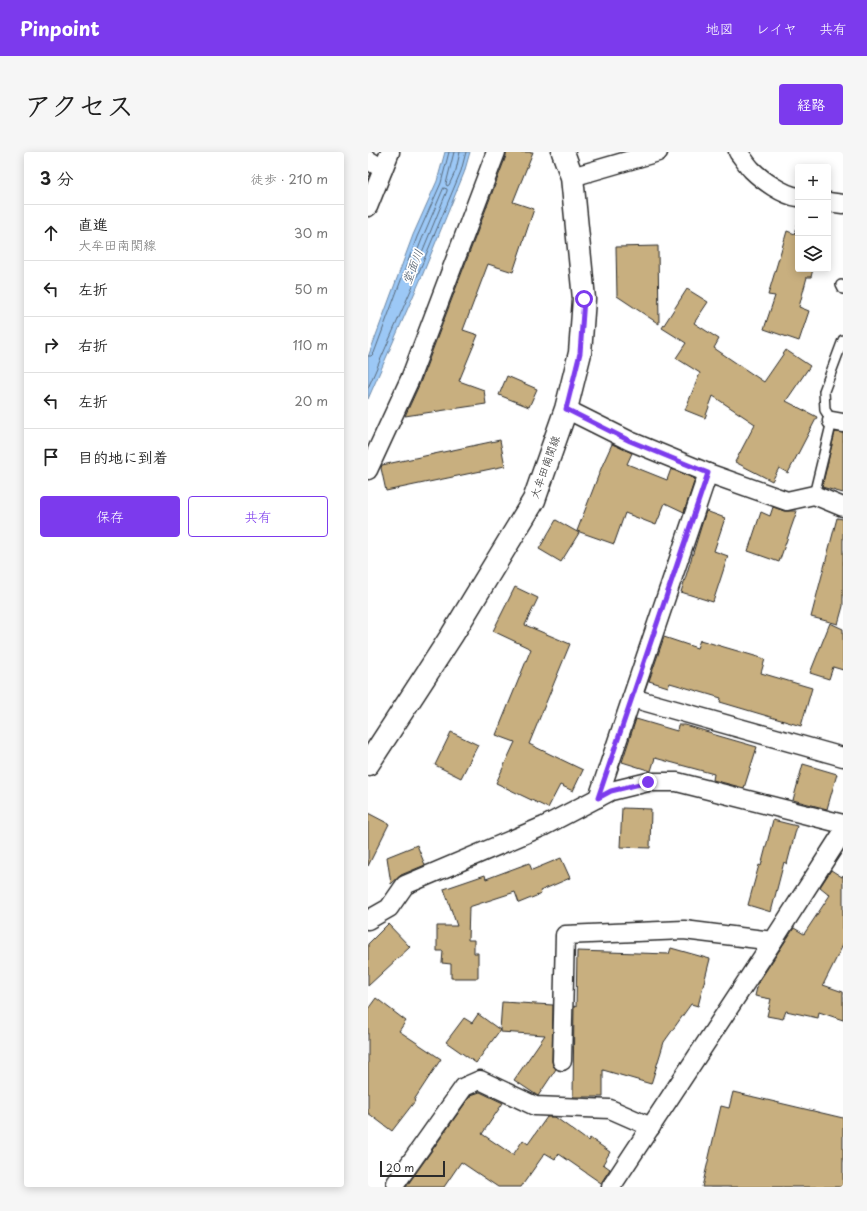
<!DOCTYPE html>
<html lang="ja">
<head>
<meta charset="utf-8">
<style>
	:root { --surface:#fff; --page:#f6f6f6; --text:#222; --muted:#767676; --line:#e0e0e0; --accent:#7c3aed }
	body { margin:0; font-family:"Playpen Sans","Klee One",sans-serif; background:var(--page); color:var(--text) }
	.controls { position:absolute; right:12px; top:12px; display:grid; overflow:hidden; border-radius:4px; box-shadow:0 2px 10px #0003 }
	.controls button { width:36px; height:36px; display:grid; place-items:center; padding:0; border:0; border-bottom:1px solid var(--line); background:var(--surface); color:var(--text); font:20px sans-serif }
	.scale { position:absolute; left:12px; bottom:10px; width:65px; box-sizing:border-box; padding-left:4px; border:2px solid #2b2b2b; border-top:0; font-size:11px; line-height:14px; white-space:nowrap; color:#2b2b2b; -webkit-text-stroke:3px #fff; paint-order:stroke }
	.stop { position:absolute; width:12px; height:12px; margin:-9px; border:3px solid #7c3aed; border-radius:50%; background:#fff }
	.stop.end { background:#7c3aed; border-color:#fff; box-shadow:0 1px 4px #0008 }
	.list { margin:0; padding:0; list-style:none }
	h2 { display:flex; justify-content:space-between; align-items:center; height:52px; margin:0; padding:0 16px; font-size:17px }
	h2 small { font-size:13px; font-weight:400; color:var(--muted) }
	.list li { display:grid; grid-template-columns:26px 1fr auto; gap:12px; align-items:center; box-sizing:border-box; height:56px; padding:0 16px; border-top:1px solid var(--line) }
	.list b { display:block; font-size:15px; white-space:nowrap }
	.list p { margin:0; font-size:13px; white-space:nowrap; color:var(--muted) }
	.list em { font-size:13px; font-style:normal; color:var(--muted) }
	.actions { display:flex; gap:8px; padding:12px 16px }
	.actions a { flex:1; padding:9px 0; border:1px solid var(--accent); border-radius:4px; text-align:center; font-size:14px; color:var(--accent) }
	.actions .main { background:var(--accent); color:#fff }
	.icon { flex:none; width:22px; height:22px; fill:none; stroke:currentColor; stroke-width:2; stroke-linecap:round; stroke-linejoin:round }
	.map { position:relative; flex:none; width:475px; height:1035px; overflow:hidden; border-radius:4px }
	header { display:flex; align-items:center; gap:24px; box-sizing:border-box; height:56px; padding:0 20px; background:var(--accent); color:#fff }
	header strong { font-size:19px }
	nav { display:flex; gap:22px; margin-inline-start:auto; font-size:14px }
	.intro { display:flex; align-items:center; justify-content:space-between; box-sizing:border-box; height:96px; padding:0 24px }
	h1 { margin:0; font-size:28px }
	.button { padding:10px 18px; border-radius:4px; background:var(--accent); color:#fff; font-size:14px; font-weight:700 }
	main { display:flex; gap:24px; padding:0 24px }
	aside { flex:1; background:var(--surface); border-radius:4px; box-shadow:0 2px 10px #0003 }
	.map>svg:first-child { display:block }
</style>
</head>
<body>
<header>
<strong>Pinpoint</strong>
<nav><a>地図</a><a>レイヤ</a><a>共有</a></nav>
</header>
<div class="intro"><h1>アクセス</h1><a class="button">経路</a></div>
<main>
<aside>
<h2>3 分<small>徒歩 · 210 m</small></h2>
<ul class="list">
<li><svg class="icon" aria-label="ahead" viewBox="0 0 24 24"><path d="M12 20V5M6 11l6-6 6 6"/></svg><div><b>直進</b><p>大牟田南関線</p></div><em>30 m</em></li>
<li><svg class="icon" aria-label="left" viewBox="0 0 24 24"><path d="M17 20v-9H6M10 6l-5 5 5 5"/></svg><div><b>左折</b></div><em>50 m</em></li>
<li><svg class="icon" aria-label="right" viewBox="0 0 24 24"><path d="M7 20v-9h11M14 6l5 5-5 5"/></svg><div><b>右折</b></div><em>110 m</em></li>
<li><svg class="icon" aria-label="left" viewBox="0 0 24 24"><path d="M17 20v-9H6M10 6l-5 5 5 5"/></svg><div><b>左折</b></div><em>20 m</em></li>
<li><svg class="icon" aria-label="arrive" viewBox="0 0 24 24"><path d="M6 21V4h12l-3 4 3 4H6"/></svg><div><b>目的地に到着</b></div></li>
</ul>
<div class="actions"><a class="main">保存</a><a>共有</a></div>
</aside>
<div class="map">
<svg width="475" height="1035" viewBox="0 0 475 1035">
	<rect width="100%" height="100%" fill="#fff"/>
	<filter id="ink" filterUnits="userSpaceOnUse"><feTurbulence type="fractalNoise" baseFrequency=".025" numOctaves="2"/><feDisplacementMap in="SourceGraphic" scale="8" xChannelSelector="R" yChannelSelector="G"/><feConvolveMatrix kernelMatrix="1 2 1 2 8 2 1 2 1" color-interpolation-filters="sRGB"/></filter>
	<g filter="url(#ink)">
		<path fill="#9cc8f6" stroke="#6f89a5" d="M77,0H102L96,21L54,124L0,247V205L45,83L69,29Z"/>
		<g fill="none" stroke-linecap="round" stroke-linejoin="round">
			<g stroke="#586a7c" stroke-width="1">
				<path d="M86,0L78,32L79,34L81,33L88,18L92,0"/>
				<path d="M76,36L79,37V39L46,120L43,121L42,118L54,87Z"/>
				<path d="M0,204H3L6,201L49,85L73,31L81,0"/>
				<path d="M0,236L50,122L93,19L98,0"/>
			</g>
		</g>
		<g fill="#c8af7f" stroke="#2b2b2b">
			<path d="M138,0H165L145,50L166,57L145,120L120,112L95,178L110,183L91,229L116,238L118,252L37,264L52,231L138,4Z"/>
			<path d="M430,70V117H445L443,125H439L431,155L441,159L431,189L396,177L407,144L400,143L419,79L427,82Z"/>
			<path d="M290,94L291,172L249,144L248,95Z"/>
			<path d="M319,137L340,150L326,171L351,187L346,196L396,230L418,198L442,214L418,249L449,265L420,321L411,316L404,329L367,310L387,272L345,244L337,266L317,258L332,221L308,206L318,191L294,176Z"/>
			<path d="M139,224L169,237L161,255L131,243Z"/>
			<path d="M467,280L475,281V341L454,335Z"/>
			<path d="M132,288L137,314L18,339L13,316L14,313Z"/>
			<path d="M244,292L264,301L259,312L299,328L303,317L327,327L316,360L297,351L288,373L257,361L246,392L209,379L234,314Z"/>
			<path d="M405,355L416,359H429L411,410L380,399L393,360L402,364Z"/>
			<path d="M338,359L357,366L346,399L360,404L345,450L313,440Z"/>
			<path d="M469,366L475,367V454L470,472L443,465Z"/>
			<path d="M188,368L211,381L193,410L171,397Z"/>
			<path d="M147,435L170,446L157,473L202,492L161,592L215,618L205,639L192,633L180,656L128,631L147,590L128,583L163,497L125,479Z"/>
			<path d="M462,471L475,477V518L465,515L461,527L442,521Z"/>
			<path d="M296,485L329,496L332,488L397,507L393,521L444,536L433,574L352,550L353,546L302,531L300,535L281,529Z"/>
			<path d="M268,567L309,579L310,573H317L344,581V582L389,595L376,636L345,628L346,622L287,606L283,619L254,610Z"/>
			<path d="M83,580L110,593L93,626L67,613Z"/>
			<path d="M435,612L469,622L459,657L425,648Z"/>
			<path d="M254,656L283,657L282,696L252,695Z"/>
			<path d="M0,661L21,672L0,714Z"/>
			<path d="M405,668L429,674L419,712L416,710L403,760L380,753L391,713L393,714Z"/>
			<path d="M49,693L57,713L33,723L23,732L19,705Z"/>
			<path d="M193,706L202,726L172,739L173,742L151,751L147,740L101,755L100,788H106V801H110V826H83V812L74,811L75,799H69V774H89L76,737L117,723L118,727L161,711L164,718Z"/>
			<path d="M463,718L474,725L475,723V793L455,833L475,840V868L451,860L450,866L418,859L415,867L399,864L403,847L387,844L390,831L426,776L436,782L462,743L452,735Z"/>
			<path d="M20,772L42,795L0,834V792Z"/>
			<path d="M303,796L342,807L330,854L323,852L296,890L283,932L235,918V945H205L206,854L208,855L209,799L301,802Z"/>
			<path d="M8,846L38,869L31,879L73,907L46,948L47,949L24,979L0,961V857Z"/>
			<path d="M134,850L185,853L184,909L185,914L188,917L170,944L146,928L177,883L132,880V878L108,911L78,890L96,866L104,871L110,862L132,878Z"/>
			<path d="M112,940L135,951L114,982L145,1003L155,988L160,992L179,965H187L220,989L222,986L242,1000L235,1012L242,1017L233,1031L191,1002L187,1007L177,1001L153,1035H130L93,1010L76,1035H38L103,943Z"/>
			<path d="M365,940L475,966V1035H334L353,954L361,956Z"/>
		</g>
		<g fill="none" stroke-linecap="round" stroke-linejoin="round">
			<defs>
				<g id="service">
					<path d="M473,133L475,137"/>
					<path d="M446,343L464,269L457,258L456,239L475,188"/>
				</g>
				<g id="minor">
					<path d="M370,0C375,6 379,13 384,18C394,28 415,43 430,45"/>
					<path d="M0,8L15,17"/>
					<path d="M204,25L290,0"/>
					<path d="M460,50L475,52"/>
					<path d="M0,55L22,0"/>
					<path d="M198,257L262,289L340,321L419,349L446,343L475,355"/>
					<path d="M464,269L475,271"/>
					<path d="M0,318L42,227L128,0"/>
					<path d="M264,546L475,605"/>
					<path d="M230,646L340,321"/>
					<path d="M0,768L21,756L37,733L176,674L243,639L280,630H309L475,672"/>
					<path d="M194,909L197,783L316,778L405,789"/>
					<path d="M28,1031L96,935L112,928L167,954L242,957L283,975"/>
					<path d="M243,1035L405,789L475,680"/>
				</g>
				<path id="primary" d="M0,612L84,483L166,348L198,257L212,201L216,147L204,25L195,0"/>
			</defs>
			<use href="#service" stroke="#2b2b2b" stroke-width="12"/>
			<use href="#minor" stroke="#2b2b2b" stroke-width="21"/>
			<use href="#primary" stroke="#2b2b2b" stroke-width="25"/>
			<use href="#service" stroke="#fff" stroke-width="9"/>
			<use href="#minor" stroke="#fff" stroke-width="18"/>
			<use href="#primary" stroke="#fff" stroke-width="22"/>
		</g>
	</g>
	<g fill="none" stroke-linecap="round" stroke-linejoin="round" filter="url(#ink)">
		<path stroke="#7c3aed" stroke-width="5" d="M216,147L212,201L198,257L262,289L340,321L230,646L243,639L280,630"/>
	</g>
	<g text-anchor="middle" stroke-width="3.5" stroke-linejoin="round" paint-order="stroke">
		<g font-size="11" fill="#2b2b2b" stroke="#fff">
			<text transform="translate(177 315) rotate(-70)" y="4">大牟田南関線</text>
		</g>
		<g font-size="12" font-style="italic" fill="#4d5a68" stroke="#fff">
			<text transform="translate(45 115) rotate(-69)" y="4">堂面川</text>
		</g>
	</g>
</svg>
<div class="controls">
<button>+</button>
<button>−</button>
<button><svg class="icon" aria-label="layers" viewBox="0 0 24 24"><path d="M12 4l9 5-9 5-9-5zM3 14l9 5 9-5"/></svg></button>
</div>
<div class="scale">20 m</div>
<div class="stop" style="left:216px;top:147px"></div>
<div class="stop end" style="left:280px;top:630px"></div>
</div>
</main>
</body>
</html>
